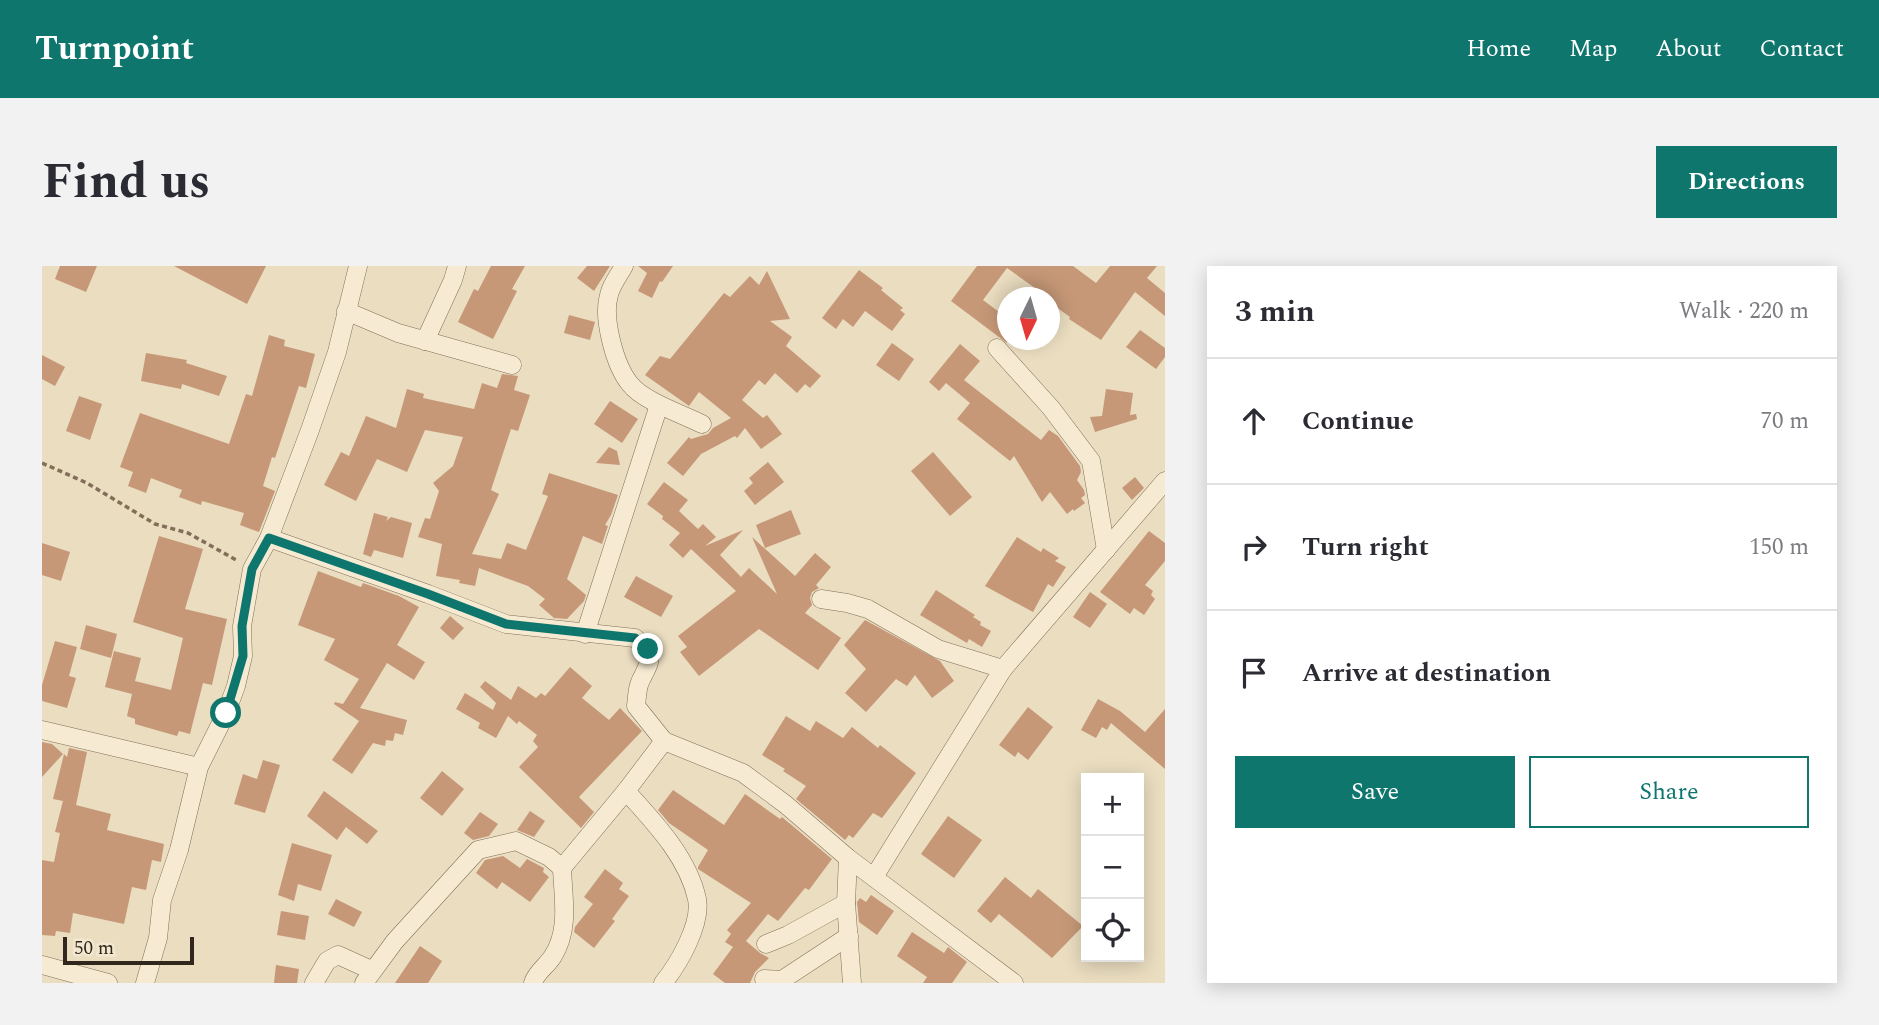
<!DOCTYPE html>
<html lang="en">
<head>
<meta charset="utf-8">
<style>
	:root { --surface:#fff; --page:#f2f2f3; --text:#2b2b33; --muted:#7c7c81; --line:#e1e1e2; --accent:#0f766e }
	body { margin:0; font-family:Spectral,serif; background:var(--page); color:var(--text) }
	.controls { position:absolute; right:21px; bottom:21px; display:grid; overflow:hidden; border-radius:0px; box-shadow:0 4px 18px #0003 }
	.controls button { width:63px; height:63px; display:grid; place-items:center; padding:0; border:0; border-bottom:2px solid var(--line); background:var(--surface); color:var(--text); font:35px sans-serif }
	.compass { position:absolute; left:955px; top:21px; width:63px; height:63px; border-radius:50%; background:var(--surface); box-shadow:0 4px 18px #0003; rotate:185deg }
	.scale { position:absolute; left:21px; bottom:18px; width:131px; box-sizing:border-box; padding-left:7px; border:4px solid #32271d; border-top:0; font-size:19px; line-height:24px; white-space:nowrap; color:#32271d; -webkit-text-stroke:5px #f2e8cf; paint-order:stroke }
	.stop { position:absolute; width:21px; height:21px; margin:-16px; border:5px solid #0f766e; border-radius:50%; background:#fff }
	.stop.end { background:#0f766e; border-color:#fff; box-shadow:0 2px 7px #0008 }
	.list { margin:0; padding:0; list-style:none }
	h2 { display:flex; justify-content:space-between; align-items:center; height:91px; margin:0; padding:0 28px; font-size:30px }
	h2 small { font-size:23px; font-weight:400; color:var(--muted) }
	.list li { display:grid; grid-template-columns:46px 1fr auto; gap:21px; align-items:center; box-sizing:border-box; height:126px; padding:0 28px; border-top:2px solid var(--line) }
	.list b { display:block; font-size:26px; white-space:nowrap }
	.list em { font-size:23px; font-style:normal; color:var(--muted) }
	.actions { display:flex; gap:14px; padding:21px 28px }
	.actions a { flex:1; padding:16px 0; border:2px solid var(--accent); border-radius:0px; text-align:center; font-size:24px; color:var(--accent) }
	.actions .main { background:var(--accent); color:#fff }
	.icon { flex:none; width:38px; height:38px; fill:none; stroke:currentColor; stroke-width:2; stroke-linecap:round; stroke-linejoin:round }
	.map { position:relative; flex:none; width:1123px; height:717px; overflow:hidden; border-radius:0px }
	header { display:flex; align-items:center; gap:42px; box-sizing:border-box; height:98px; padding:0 35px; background:var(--accent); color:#fff }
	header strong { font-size:33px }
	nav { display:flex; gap:38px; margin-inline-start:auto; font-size:24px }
	.intro { display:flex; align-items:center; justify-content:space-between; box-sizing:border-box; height:168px; padding:0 42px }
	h1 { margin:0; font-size:49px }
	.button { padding:18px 32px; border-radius:0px; background:var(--accent); color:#fff; font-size:24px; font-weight:700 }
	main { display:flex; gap:42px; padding:0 42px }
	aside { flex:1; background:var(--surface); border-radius:0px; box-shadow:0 4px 18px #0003 }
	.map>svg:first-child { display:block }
</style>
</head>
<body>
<header>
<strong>Turnpoint</strong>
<nav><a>Home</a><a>Map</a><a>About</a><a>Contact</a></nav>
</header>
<div class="intro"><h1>Find us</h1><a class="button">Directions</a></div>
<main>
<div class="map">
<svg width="1123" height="717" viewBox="0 0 1123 717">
	<rect width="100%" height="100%" fill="#eaddc0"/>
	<g fill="#c69878">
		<path d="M18,0H55L44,26L13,13Z"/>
		<path d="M132,0H224L205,38Z"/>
		<path d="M449,0H483L470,23L475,25L451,73L416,56L432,23L436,25Z"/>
		<path d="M545,0H568L552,25L535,12Z"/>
		<path d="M596,0H631L620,16L618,15L610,32L596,25L605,7Z"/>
		<path d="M935,0H1031L1054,17L1068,0H1115L1105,12L1123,27V50L1093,26L1059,74L1027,53L1028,51L1007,36V32L965,2L941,34L965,52V77L909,35Z"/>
		<path d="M817,4L841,22L839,24L861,42L858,44L863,48L850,65L823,45L811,61L801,53L794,63L780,52Z"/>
		<path d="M725,5L748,53L728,55L750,71L744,80L779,110L768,122L763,118L755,127L733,107L723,119L717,114L700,134L721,152L725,149L740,168L719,183L703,162L695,172L693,170L659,188L641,210L625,197L647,171L649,173L666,168L671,162L689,152L657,126L647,140L603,109L618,90L628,93L682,27L688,31L708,10L717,19Z"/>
		<path d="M527,49L553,56L548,74L522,67Z"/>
		<path d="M1098,64L1123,82V91L1114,103L1084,81Z"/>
		<path d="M227,69L243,74L242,80L273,88L264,122L257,120L233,192L230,191L221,220L233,225L217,266L198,259L202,247L160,235L159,239L137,231L140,224L109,212L104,227L86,220L91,206L78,201L98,147L187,178L204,128L210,130Z"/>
		<path d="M850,77L872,93L857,115L834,99Z"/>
		<path d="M918,78L938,95L922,114L999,174L1007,164L1016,170L1038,200L1039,206L1035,214L1042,224L1043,229L1039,232L1043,237L1032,245L1031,243L1025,248L1008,226L1000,236L972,190L968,195L915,153L928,137L904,117L897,125L887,116Z"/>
		<path d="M104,87L145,94L144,97L185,110L177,130L140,118L139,123L99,115Z"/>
		<path d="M0,89L23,101L13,120L0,113Z"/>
		<path d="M460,108L476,110L472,124L488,129L476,165L469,163L449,224L457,228L430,288L459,293L465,277L484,284L506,230L500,228L507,207L576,229L569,249L563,259L566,260L560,278L541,270L525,313L544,329L542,335L525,353L512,352L497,339L503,333L486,320L437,302L433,320L417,317L418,314L394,310L400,278L376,271L383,252L388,253L397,225L391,217L411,200L421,171L383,164L365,206L335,193L314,235L282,219L299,186L307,190L324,150L354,162L365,123L382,128L381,132L432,143L440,117L455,122Z"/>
		<path d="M1064,123L1091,127L1088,149L1094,148L1095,153L1053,166L1048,151L1060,150Z"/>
		<path d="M37,130L60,138L48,174L24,165Z"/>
		<path d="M568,135L596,153L580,177L552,158Z"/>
		<path d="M567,181L575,185L578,199L554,197Z"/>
		<path d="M891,186L930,231L908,250L869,205Z"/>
		<path d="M726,196L742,216L713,239L702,225L711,217L707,212Z"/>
		<path d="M1093,211L1102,222L1090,234L1080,222Z"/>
		<path d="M622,216L646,234L637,245L656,263L661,258L674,271L663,280L701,264L678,289L699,311L707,302L735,328L710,271L753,310L773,287L789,301L774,319L777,322L770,326L768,332L770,339L763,347L799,372L776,404L717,363L657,410L638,386L645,381L636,370L694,325L649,283L641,292L627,279L638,267L620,253L621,250L605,238Z"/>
		<path d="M749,244L759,268L723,282L714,259Z"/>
		<path d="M332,247L346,251L344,255L349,251L370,257L361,292L332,284L329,291L321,288Z"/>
		<path d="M1107,265L1123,277V295L1103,319L1111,325L1109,329L1113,333L1102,349L1092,342L1088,348L1058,326Z"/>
		<path d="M117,270L161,283L143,343L185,353L170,419L161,417L148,468L137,465L135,470L93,458V453L85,450L90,428L63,421L72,385L99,392L93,415L129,424L141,372L91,356Z"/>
		<path d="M975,271L999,286L1001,282L1017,292L1013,295L1024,301L1011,321L1006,318L991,346L943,320Z"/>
		<path d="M0,277L28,286L19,315L0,309Z"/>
		<path d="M276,305L319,321L321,317L357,330L377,341L355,379L383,396L372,414L345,397L318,442L365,454L361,469L353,467L351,475L344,474L343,480L331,477L310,508L290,494L317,455L292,438L293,436L301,438L317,413L282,394L293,373L256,359Z"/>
		<path d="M594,310L631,330L619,351L582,331Z"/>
		<path d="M894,324L933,349L931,351L939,356L938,359L949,365L940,381L927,373L925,377L878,349Z"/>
		<path d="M1048,326L1065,338L1048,362L1031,351Z"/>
		<path d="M408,350L422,362L411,374L398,362Z"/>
		<path d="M823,354L898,395L912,415L890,432L873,409L865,420L854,413L824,446L803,427L824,403L802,379Z"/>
		<path d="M44,359L75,368L69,392L38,383Z"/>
		<path d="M13,375L35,381L27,410L34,412L25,442L0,435V419Z"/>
		<path d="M528,401L550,420L540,432L567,454L578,442L600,465L537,531L552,546L539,562L477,501L496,481L491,475L495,469L477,455L475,458L466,450L454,472L436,462L438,457L414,443L423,427L451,444L454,437L438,421L443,415L469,434L476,420L494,432L499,427L503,430Z"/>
		<path d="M1056,433L1078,445L1103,466L1123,443V503L1069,457L1065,464L1060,461L1054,472L1039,464Z"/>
		<path d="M986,441L1011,461L986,494L976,486L973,491L957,479Z"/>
		<path d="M744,450L768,465L774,455L801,472L810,461L836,482L838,479L874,507L840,552L831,547L811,572L807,569L803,574L754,533L764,520L741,505L743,503L720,489Z"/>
		<path d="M0,476L10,478L21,488L0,511Z"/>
		<path d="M27,482L45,486L34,539L69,548L65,564L122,578L119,596L110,594L104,624L90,621L82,658L31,647L28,667L14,665L13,670L0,669V594L12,596L18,567L13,566L21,535L11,533L22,488L25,491Z"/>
		<path d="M221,494L238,499L223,547L192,538L201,508L215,513Z"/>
		<path d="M400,505L422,523L400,550L378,532Z"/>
		<path d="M631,524L682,559L703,528L738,553L740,551L790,593L767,624L763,622L736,655L726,648L704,675L718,687L727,692L713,706L708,717H683L671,708L691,681L683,676L689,668L685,664L709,637L656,603V601L666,584L627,557L616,544Z"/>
		<path d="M282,525L336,565L325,578L304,561L295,574L265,550Z"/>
		<path d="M488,545L503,555L492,571L475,564Z"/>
		<path d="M438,546L456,558L447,570L431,574L422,567Z"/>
		<path d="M906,550L940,574L912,612L879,588Z"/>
		<path d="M250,577L290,589L279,625L256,618L252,635L236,629Z"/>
		<path d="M461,590L478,602L485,593L502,602L501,606L507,611L488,636L460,616L455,623L434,607L443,594Z"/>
		<path d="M563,603L581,617L577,623L587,630L570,653L573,655L552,682L532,666L533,661L551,638L542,631Z"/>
		<path d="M963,611L989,632L996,623L1041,660L1010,692L957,648L949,657L935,645Z"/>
		<path d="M829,629L852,645L835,669L817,656L815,636L818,632L824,636Z"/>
		<path d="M294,633L320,646L312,661L286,648Z"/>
		<path d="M239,645L267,650L263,674L235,669Z"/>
		<path d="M870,666L902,687L906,681L925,696L910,717H881L885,711L855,690Z"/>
		<path d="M378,680L400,695L386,717H353Z"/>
		<path d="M234,699L257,703L255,717H232Z"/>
	</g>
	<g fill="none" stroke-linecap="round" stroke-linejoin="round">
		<defs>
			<g id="minor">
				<path d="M582,0C577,9 569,19 567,29C560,52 573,100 588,118C601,135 640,148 660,158"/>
				<path d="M304,45L356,67L470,99"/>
				<path d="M383,75L411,14L415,0"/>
				<path d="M955,82L1009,142L1049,195L1064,284"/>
				<path d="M227,272L386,328L464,358L593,372C614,391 609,393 598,416C595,423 595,432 594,440L622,475L701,507L743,538L806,592L972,717"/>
				<path d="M779,333L805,337L826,343L896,383L961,403"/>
				<path d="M543,368L617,139"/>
				<path d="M0,464L157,501"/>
				<path d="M584,525C612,556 646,591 655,633C660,658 636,699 621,717"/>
				<path d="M806,592L804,637L810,717"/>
				<path d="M832,611L961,403L1123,215"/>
				<path d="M724,678L746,669L804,637"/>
				<path d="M0,699L66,717"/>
				<path d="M722,713L740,714L807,670"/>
				<path d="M103,717L116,672L120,634L137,584L157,501L184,447L194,420L201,390L200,360L210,303L227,272L268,164L295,86L316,0"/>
				<path d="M272,717L285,695L296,689L329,704"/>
				<path d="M322,717L353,675L436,584L474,575L507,591L520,602"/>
				<path d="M491,717C494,706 505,700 511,690C528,663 521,632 520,602L584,525L622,475"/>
			</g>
		</defs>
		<use href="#minor" stroke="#826e59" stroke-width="19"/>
		<path stroke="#826e59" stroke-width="3.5" stroke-dasharray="5 3.5" stroke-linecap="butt" d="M0,197L45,217L113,258L146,267L196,295"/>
		<use href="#minor" stroke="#f6ebd2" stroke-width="18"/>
	</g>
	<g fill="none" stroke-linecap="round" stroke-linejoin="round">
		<path stroke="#0f766e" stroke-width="9" d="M184,447L201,390L200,360L210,303L227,272L386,328L464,358L593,372L606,383"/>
	</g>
</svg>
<div class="controls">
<button>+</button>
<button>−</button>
<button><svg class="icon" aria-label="locate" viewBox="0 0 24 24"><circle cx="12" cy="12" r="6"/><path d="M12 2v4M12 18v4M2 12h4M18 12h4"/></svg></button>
</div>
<svg class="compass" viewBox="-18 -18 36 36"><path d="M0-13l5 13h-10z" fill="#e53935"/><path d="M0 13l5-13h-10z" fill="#7c7c81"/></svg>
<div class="scale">50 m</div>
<div class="stop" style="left:184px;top:447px"></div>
<div class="stop end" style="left:606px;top:383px"></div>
</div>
<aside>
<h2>3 min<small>Walk · 220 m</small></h2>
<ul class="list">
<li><svg class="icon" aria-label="ahead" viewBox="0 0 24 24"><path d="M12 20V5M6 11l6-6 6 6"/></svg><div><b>Continue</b></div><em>70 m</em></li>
<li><svg class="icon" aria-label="right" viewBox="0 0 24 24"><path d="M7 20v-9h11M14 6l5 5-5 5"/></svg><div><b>Turn right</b></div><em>150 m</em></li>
<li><svg class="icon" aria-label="arrive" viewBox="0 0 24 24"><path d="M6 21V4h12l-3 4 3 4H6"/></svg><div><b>Arrive at destination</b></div></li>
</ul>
<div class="actions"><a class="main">Save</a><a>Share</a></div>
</aside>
</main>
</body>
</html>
